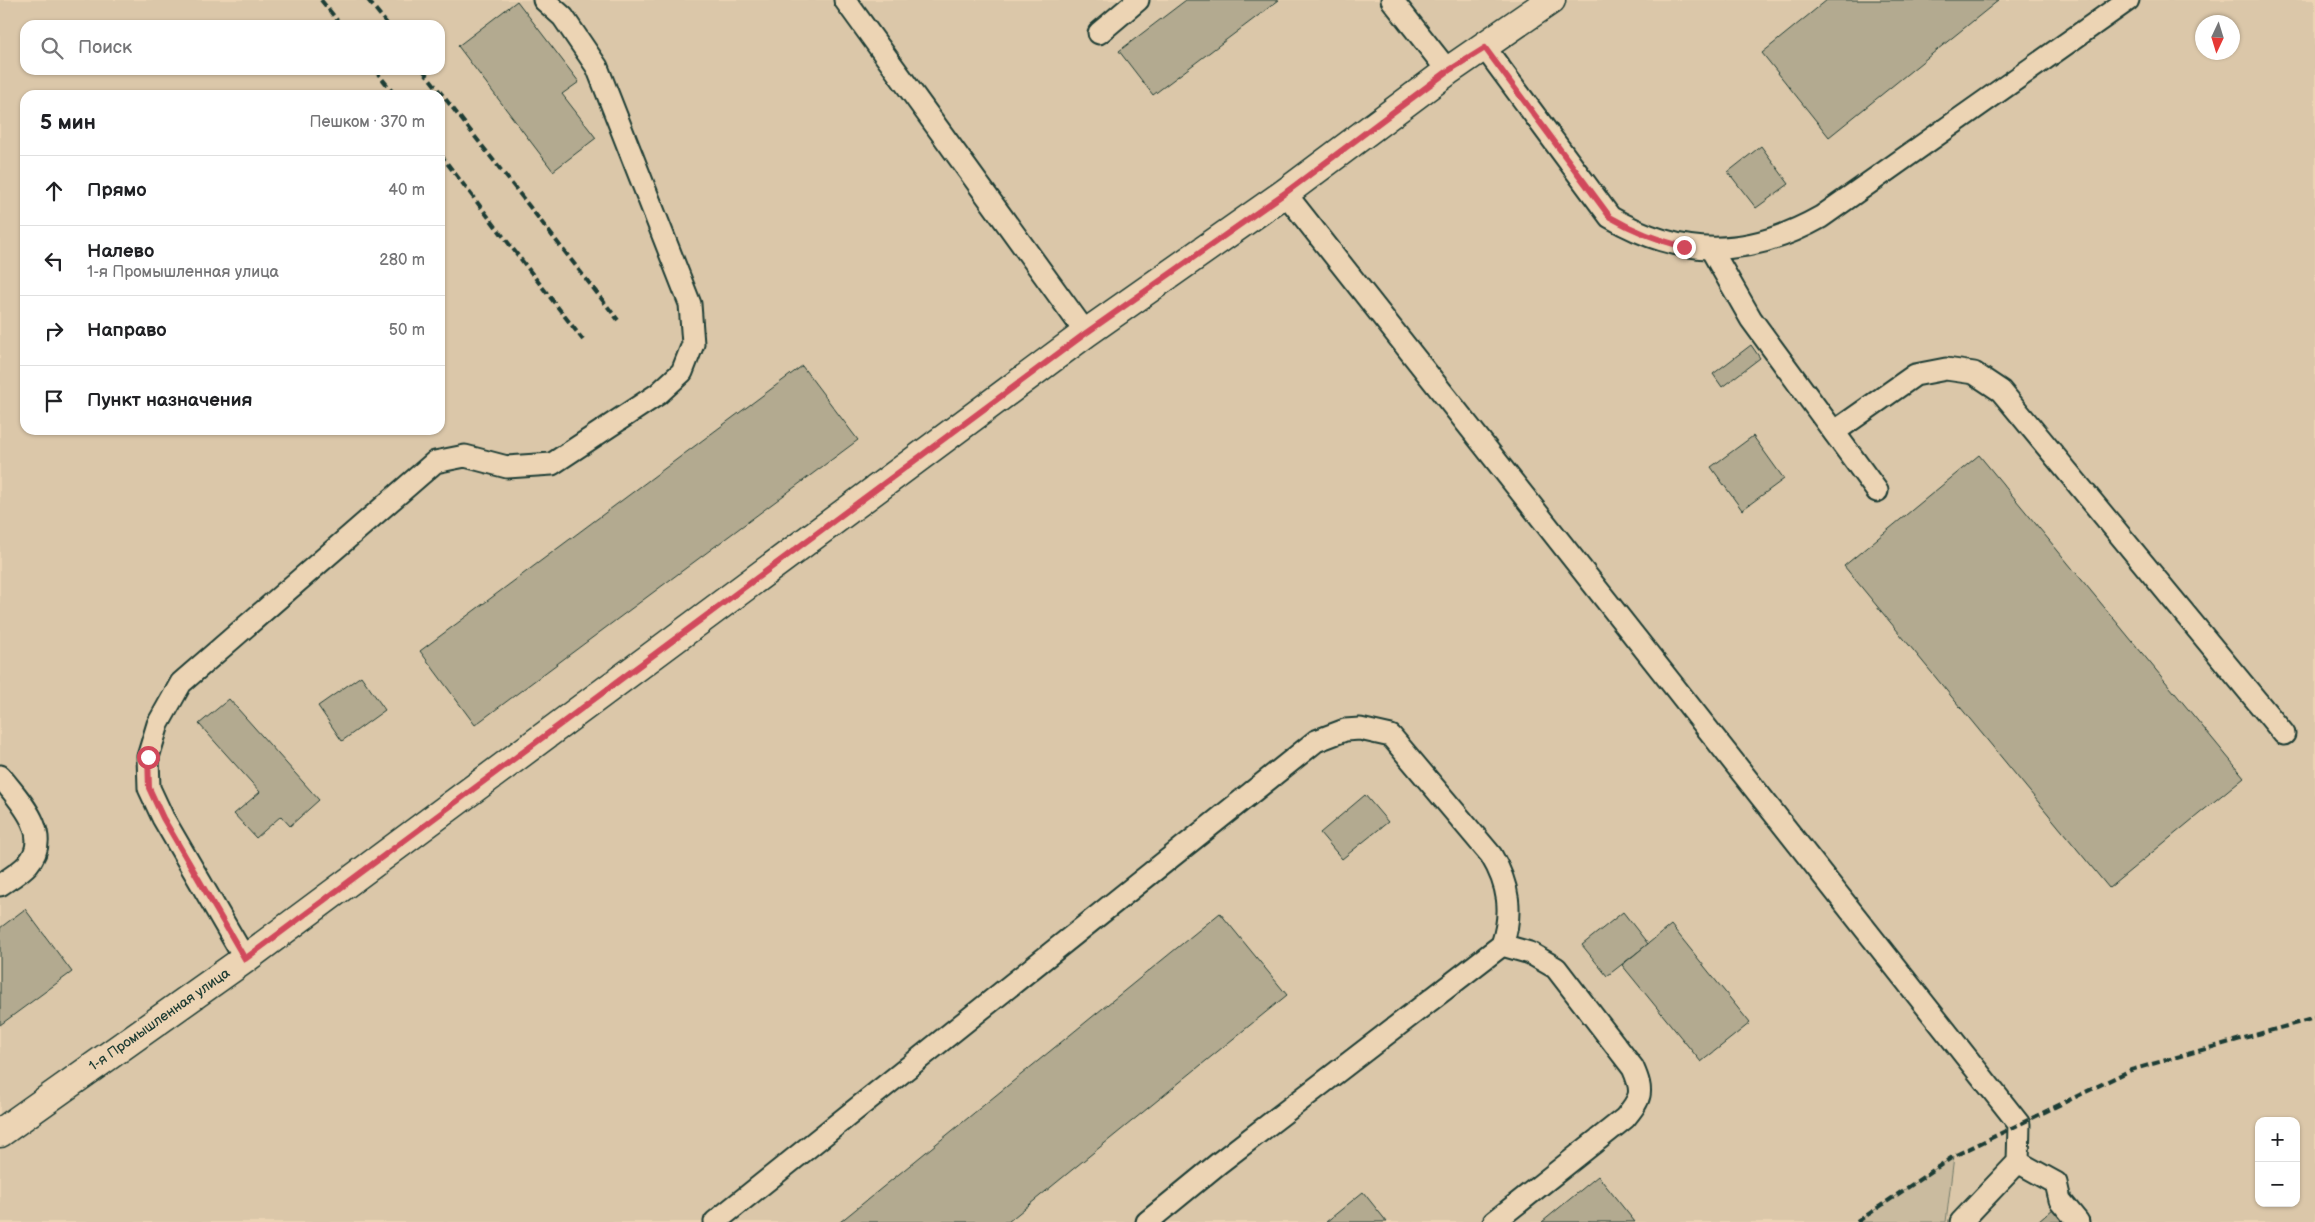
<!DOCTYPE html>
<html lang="ru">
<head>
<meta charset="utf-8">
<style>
	:root { --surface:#fff; --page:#f2f2f2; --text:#202124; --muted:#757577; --line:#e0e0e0 }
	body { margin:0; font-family:"Balsamiq Sans",sans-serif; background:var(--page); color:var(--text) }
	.controls { position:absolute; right:15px; bottom:15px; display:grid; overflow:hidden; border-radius:10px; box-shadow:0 1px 4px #0004 }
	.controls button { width:45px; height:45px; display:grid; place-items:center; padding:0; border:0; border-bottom:1px solid var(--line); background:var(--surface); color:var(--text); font:25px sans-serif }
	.compass { position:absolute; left:2195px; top:15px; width:45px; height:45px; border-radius:50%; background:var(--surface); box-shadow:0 1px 4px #0004; rotate:184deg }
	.stop { position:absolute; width:15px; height:15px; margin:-11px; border:4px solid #d1495b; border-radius:50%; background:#fff }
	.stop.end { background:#d1495b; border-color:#fff; box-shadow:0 1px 5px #0008 }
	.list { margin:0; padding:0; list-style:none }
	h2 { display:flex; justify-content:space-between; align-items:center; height:65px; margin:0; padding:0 20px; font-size:21px }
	h2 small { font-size:16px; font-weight:400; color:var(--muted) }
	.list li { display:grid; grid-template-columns:32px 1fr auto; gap:15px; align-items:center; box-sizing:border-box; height:70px; padding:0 20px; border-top:1px solid var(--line) }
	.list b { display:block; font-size:19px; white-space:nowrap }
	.list p { margin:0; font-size:16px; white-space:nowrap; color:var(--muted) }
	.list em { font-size:16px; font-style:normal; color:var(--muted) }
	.icon { flex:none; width:28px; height:28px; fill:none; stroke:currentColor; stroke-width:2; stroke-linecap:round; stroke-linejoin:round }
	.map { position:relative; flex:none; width:2315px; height:1222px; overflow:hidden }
	.search { position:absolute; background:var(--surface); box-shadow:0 1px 4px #0004; left:20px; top:20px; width:425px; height:55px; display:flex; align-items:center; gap:12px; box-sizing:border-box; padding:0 18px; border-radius:15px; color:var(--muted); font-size:19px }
	.panel { position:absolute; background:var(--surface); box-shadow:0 1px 4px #0004; left:20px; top:90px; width:425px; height:345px; border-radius:15px }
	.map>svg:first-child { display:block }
</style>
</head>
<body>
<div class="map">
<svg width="2315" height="1222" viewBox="0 0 2315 1222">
	<rect width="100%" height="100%" fill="#ecd4b4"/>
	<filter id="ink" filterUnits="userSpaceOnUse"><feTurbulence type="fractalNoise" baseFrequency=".02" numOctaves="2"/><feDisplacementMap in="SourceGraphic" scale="10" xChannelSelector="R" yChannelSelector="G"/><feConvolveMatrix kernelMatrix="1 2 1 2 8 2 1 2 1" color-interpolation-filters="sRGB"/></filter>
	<g filter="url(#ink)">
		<path fill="#dbc7a9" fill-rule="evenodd" d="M0,0H2315V1222H1946L1953,1157L1857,1222H0ZM2202,22H2232V52H2202ZM25,25H440V70H25ZM25,95H440V430H25ZM2259,1121H2296V1203H2259Z"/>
		<path fill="#cabb9f" stroke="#747c6a" d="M1954,1156L1946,1222H1857Z"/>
		<g fill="#b3aa90" stroke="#1f3d34">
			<path d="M1186,0H1279L1153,95L1119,51Z"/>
			<path d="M1827,0H1999L1829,137L1762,53Z"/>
			<path d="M517,1L579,82L562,94L596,138L553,171L458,46Z"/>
			<path d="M1761,146L1789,184L1756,208L1728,172Z"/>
			<path d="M1751,345L1760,358L1722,387L1713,374Z"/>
			<path d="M802,366L858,440L475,725L420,651Z"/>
			<path d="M1753,436L1784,479L1742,510L1711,467Z"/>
			<path d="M1979,455L2244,777L2109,888L1844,566Z"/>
			<path d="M361,676L385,710L342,741L318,706Z"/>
			<path d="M229,699L319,800L290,826L281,816L256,838L234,814L260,792L199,724Z"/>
			<path d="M1365,795L1388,822L1342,859L1320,833Z"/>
			<path d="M25,909L72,972L0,1025V928Z"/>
			<path d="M1623,912L1648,944L1607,976L1582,945Z"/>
			<path d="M1220,913L1287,995L1008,1222H840Z"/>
			<path d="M1671,925L1750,1023L1701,1062L1622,965Z"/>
			<path d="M1598,1176L1635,1222H1542Z"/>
			<path d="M1363,1192L1387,1222H1326Z"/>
			<path d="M2054,1208L2066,1222H2038Z"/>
		</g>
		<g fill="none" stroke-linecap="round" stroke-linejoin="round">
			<defs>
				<g id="service">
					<path d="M845,0L1086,333"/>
					<path d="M1392,0L1448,71"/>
					<path d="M1099,33L1138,0"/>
					<path d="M1485,48L1610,217C1682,259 1748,258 1821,217L2128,0"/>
					<path d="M1285,193L2019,1124L2018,1162L1961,1222"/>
					<path d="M1711,249L1751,319L1877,491"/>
					<path d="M1834,432L1915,375L1946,369L1974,373L2001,391L2284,734"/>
					<path d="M0,776C18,799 54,834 28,864C21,872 9,879 0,885"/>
					<path d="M245,959L163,818L149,788L148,757L158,724L181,683L435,462L465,456L507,467L552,464L658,394L682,372L693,344L690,304L597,67L563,17L544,0"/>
					<path d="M2018,1162L2056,1183L2060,1200L2078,1222"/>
					<path d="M715,1222L1316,741L1345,730L1360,729L1391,736L1491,855C1509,885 1513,912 1502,945L1219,1163L1147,1222"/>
					<path d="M1494,1222L1625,1118C1641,1098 1644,1093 1633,1068L1556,968L1530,953L1502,945"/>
				</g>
				<path id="secondary" d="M0,1133L245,959L1086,333L1285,193L1448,71L1551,0"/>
			</defs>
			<use href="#service" stroke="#1f3d34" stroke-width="25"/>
			<use href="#secondary" stroke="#1f3d34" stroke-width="31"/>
			<use href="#service" stroke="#ecd4b4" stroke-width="21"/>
			<use href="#secondary" stroke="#ecd4b4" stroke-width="28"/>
			<g stroke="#1f3d34" stroke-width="4" stroke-dasharray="8 4" stroke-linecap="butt">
				<path d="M321,0L341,25"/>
				<path d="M368,0L388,25"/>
				<path d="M375,70L395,95"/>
				<path d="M423,70L618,320"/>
				<path d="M440,154L583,340"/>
				<path d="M1857,1222L1954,1156L2131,1070L2315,1018"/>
			</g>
		</g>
	</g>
	<g fill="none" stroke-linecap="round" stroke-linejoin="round" filter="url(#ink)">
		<path stroke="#d1495b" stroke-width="6" d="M148,757L149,788L163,818L245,959L1086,333L1285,193L1448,71L1485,48L1610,217C1634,231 1657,240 1684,247"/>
	</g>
	<g text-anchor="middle" stroke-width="5" stroke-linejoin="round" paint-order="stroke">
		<g font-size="14" fill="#1f3d34" stroke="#ecd4b4">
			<text transform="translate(159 1019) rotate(-35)" y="5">1-я Промышленная улица</text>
		</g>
	</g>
</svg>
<div class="controls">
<button>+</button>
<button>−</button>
</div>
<svg class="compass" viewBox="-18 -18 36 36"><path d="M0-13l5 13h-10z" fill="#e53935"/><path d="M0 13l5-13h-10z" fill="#757577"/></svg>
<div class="stop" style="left:148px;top:757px"></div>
<div class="stop end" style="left:1684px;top:247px"></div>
<div class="search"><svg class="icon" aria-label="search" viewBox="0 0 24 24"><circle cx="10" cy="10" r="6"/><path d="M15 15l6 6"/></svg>Поиск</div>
<section class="panel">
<h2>5 мин<small>Пешком · 370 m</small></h2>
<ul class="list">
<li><svg class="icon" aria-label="ahead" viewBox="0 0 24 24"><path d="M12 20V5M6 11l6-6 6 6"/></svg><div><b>Прямо</b></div><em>40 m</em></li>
<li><svg class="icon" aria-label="left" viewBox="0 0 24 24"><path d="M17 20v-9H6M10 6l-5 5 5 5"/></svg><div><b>Налево</b><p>1-я Промышленная улица</p></div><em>280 m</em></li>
<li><svg class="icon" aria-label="right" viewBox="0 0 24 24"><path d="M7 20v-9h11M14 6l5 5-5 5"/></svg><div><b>Направо</b></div><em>50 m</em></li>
<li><svg class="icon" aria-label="arrive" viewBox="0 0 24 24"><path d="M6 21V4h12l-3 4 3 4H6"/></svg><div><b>Пункт назначения</b></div></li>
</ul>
</section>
</div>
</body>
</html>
